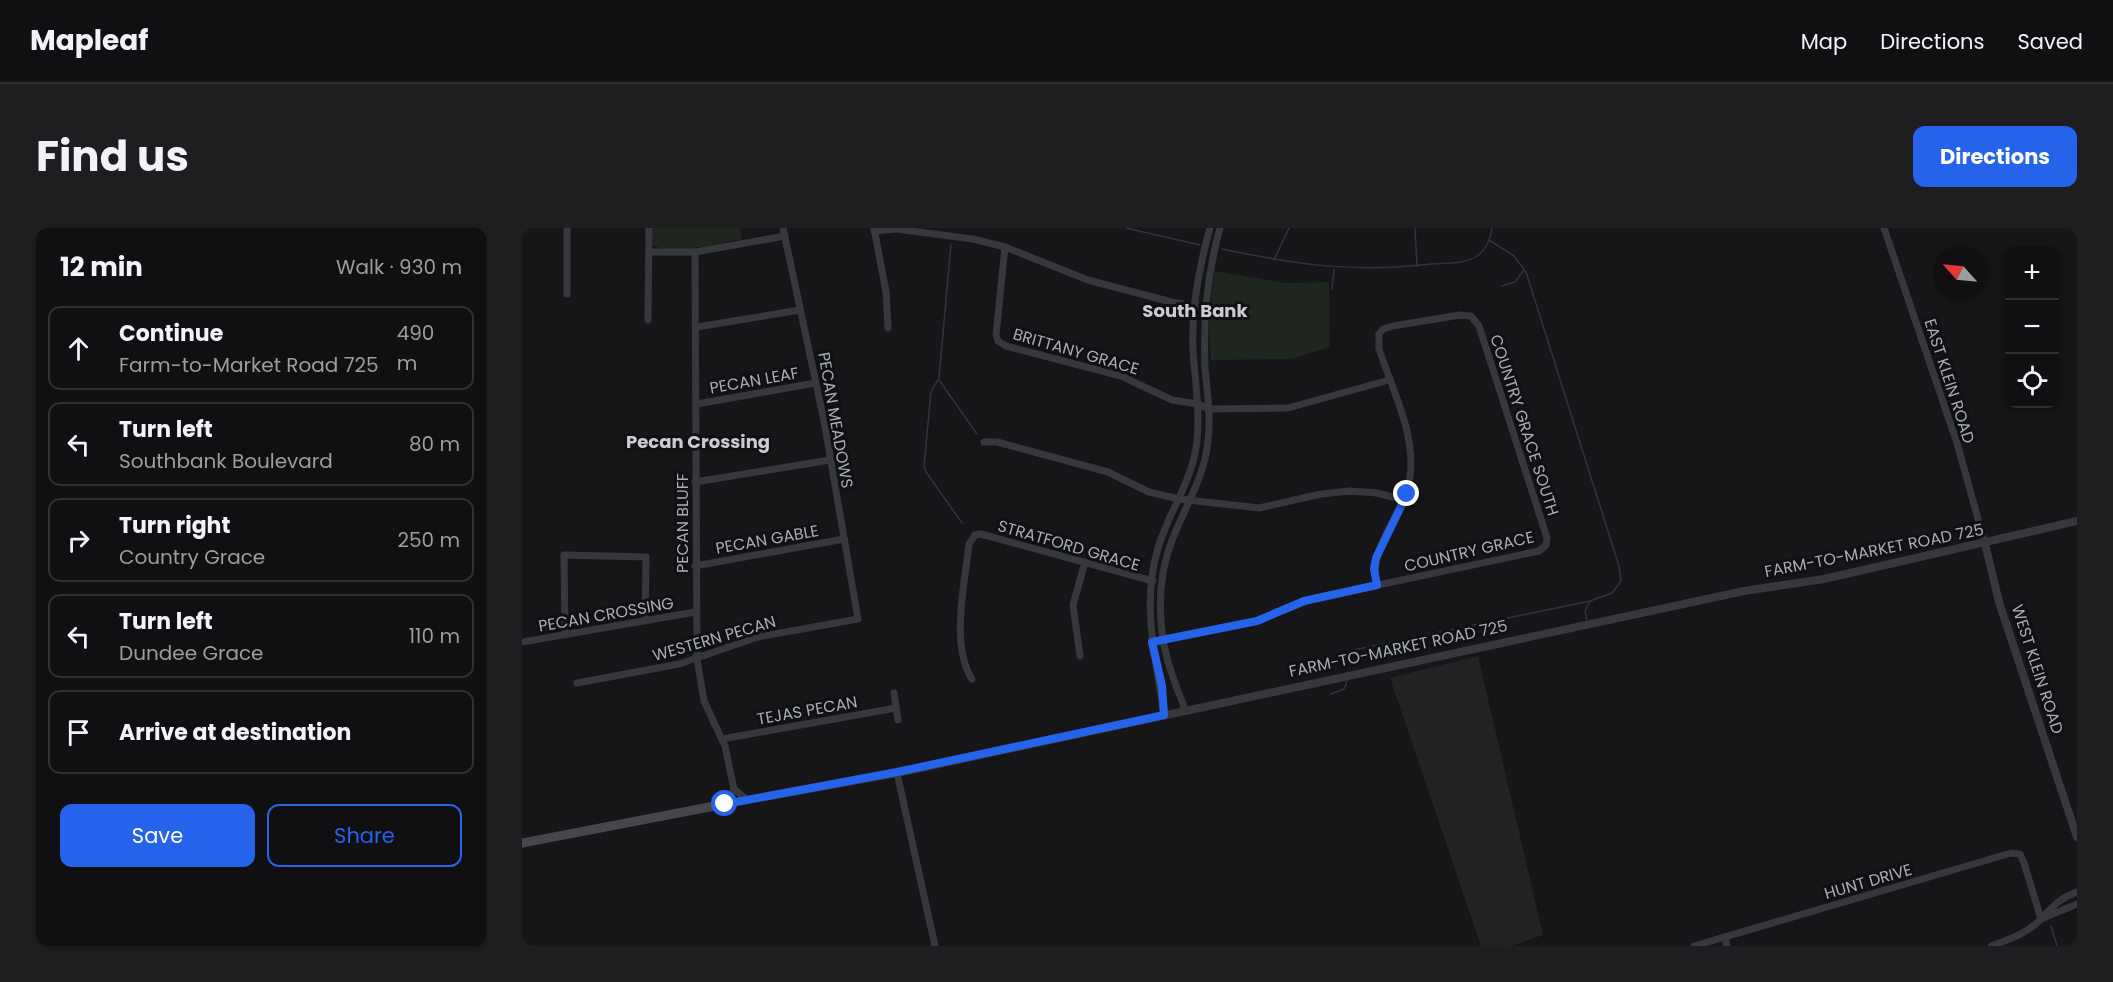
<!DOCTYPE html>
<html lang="en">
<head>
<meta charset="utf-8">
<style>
	:root { --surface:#101012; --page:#1e1e20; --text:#f1f3f6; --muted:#9c9d9f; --line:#303032; --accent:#2563eb }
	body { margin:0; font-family:Poppins,sans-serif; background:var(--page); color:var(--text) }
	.controls { position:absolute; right:18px; top:18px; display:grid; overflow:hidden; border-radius:12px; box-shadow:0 2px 4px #0004 }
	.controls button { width:54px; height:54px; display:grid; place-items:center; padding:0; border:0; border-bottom:2px solid var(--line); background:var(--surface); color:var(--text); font:30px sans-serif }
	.compass { position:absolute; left:1411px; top:18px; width:54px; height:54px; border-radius:50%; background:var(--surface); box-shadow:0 2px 4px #0004; rotate:297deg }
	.stop { position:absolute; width:18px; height:18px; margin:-14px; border:4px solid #2563eb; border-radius:50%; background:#fff }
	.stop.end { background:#2563eb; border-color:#fff; box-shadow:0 2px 6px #0008 }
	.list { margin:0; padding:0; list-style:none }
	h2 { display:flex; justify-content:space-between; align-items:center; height:78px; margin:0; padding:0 24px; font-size:26px }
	h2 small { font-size:20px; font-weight:400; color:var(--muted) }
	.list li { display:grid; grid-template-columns:39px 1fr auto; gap:18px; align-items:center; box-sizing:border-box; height:84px; margin:0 12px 12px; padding:0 12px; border:2px solid var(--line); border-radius:12px }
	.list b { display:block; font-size:22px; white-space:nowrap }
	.list p { margin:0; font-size:20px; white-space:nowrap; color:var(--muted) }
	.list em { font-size:20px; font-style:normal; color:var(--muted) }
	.actions { display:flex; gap:12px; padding:18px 24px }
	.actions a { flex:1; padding:14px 0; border:2px solid var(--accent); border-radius:12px; text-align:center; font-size:21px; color:var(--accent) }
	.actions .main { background:var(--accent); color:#fff }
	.icon { flex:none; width:33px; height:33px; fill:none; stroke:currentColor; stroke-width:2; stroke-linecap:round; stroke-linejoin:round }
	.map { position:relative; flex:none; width:1555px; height:718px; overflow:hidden; border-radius:12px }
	header { display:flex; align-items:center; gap:36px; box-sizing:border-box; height:84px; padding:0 30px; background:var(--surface); border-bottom:2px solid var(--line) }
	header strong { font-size:28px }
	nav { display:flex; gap:33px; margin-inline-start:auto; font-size:21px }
	.intro { display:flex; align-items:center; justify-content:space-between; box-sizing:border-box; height:144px; padding:0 36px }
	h1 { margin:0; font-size:42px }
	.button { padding:15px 27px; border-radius:12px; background:var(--accent); color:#fff; font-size:21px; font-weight:700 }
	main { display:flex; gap:36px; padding:0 36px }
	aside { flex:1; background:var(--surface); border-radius:12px; box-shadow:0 2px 4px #0004 }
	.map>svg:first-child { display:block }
</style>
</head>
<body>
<header>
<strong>Mapleaf</strong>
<nav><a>Map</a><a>Directions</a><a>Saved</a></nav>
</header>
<div class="intro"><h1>Find us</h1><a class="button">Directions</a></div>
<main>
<aside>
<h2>12 min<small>Walk · 930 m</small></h2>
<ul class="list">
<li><svg class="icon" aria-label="ahead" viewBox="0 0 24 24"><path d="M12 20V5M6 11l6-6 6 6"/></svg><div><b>Continue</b><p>Farm-to-Market Road 725</p></div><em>490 m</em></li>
<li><svg class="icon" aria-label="left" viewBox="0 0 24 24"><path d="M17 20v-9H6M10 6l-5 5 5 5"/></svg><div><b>Turn left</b><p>Southbank Boulevard</p></div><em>80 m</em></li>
<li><svg class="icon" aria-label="right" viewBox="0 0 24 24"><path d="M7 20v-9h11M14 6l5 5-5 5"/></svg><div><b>Turn right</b><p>Country Grace</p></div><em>250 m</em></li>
<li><svg class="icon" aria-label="left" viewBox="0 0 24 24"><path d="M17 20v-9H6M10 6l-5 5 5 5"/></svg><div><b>Turn left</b><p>Dundee Grace</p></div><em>110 m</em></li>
<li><svg class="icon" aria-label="arrive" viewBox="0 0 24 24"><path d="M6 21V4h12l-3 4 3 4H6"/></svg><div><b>Arrive at destination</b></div></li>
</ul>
<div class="actions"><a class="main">Save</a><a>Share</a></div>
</aside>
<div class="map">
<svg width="1555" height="718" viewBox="0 0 1555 718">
	<rect width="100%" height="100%" fill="#161618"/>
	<path fill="#222225" d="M956,428L1021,707L989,718H959L868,450Z"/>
	<g fill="#1e261f">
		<path d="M130,0H218L220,11C202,14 144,30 130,16Z"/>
		<path d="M692,43L763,55L807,54L808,119L770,131L689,132L687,99Z"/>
	</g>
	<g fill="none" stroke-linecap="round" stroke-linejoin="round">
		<g stroke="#2c353c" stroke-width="1.5">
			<path d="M604,0L678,17"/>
			<path d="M893,0L895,38"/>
			<path d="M429,16L417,150L409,164L402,238L404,244L440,295"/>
			<path d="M700,21C777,37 831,45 910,36C925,35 943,36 955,28C964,22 969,10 970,0"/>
			<path d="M752,32L767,0"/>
			<path d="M980,58L993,54L1002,42"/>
			<path d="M810,61L812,41"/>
			<path d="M417,152L455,206"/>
			<path d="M1065,392L1063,383L1068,373"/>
			<path d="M822,440L821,429L831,422L1068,373L1090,365L1099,353L1097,338L1004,44L992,28L967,12"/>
			<path d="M809,466L822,461L825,453"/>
			<path d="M1529,698L1535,718"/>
		</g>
		<g stroke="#37383d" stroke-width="7">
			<path d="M352,0L364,64L366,100"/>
			<path d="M1362,0L1435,215L1463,316"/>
			<path d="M352,3L374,1L451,11L483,19L566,52L653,75L677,78"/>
			<path d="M483,19L474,107L476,113L484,118L599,148L650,172L676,176L687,181L766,180L867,152"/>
			<path d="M127,24H173L263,8"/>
			<path d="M173,24L175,431L182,473L203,518L212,561L203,576"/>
			<path d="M45,66V0"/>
			<path d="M126,92L127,0"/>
			<path d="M175,99L278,82"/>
			<path d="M175,176L293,155"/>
			<path d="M462,214H475L586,244L627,264L657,271L737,280L799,266L828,263L855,265L882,272"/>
			<path d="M173,254L308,232"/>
			<path d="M173,338L322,311"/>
			<path d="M43,407L42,327L124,329L123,393"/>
			<path d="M0,414L173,384"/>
			<path d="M630,414L735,393L790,371L1017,323L1024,317L1025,310L957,98L949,88L938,87L871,98L861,101L857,106V121C870,161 894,206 888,249C883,287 845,318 855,357"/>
			<path d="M558,428L551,377L563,334"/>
			<path d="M450,451C428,417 443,355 447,316L453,307L459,306L631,353"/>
			<path d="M55,455L157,436L236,409L336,391L302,193L261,0"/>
			<path d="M372,465L376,492"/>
			<path d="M663,482C660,472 655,462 652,452C635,408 633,354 651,310C664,276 683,249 686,212C689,187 685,164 683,140C681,92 685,46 698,0"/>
			<path d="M642,487C634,431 619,376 636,320C647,283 671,252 675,213C678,182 673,152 671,122C669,81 677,39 688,0"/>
			<path d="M200,511L374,480"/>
			<path d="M375,545L413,718"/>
			<path d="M212,561L224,571"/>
			<path d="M1519,691L1555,676"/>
			<path d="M1203,709L1205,718"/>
			<path d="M1172,718L1489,625L1498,626L1502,635L1519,691"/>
			<path d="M1469,718C1487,712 1505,705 1518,692C1531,679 1537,670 1555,664"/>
		</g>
		<g stroke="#37383d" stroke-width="8">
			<path d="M1463,316L1477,374L1555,609"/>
			<path d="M203,576L375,545L1222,363L1302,351L1555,293"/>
		</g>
		<path stroke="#45474d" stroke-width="9" d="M0,615L203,576"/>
	</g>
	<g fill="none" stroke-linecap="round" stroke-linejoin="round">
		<path stroke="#2563eb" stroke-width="8" d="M203,576L375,544L642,487L640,458L630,414L735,393L782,373L855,357L852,341L854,330L885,266"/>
	</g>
	<g text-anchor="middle" stroke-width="6" stroke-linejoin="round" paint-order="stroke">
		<g font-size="16" fill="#a8adb8" stroke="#111113">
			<text transform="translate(554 123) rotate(16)" y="6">BRITTANY GRACE</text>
			<text transform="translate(232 152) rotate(-10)" y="6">PECAN LEAF</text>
			<text transform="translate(1428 153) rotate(72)" y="6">EAST KLEIN ROAD</text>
			<text transform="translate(314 192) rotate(80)" y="6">PECAN MEADOWS</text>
			<text transform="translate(1003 197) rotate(72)" y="6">COUNTRY GRACE SOUTH</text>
			<text transform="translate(160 295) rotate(-90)" y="6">PECAN BLUFF</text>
			<text transform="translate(245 311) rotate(-10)" y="6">PECAN GABLE</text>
			<text transform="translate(547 317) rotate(16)" y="6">STRATFORD GRACE</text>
			<text transform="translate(1352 322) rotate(-11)" y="6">FARM-TO-MARKET ROAD 725</text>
			<text transform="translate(947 323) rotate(-13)" y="6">COUNTRY GRACE</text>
			<text transform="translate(84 386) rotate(-10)" y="6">PECAN CROSSING</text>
			<text transform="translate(192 410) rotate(-16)" y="6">WESTERN PECAN</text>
			<text transform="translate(876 420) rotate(-12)" y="6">FARM-TO-MARKET ROAD 725</text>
			<text transform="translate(1516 441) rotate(72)" y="6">WEST KLEIN ROAD</text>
			<text transform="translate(285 482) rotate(-10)" y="6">TEJAS PECAN</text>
			<text transform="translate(1346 653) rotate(-16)" y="6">HUNT DRIVE</text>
		</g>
		<g font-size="18" font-weight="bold" fill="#c9ccd4" stroke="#111113">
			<text x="673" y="89">South Bank</text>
			<text x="176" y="220">Pecan Crossing</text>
		</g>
	</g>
</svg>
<div class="controls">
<button>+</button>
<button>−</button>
<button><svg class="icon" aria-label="locate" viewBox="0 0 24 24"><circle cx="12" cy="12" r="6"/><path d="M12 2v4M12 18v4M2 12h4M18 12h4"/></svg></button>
</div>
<svg class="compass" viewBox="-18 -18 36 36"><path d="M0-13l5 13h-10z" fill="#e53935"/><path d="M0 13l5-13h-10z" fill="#9c9d9f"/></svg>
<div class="stop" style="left:203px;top:576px"></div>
<div class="stop end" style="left:885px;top:266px"></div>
</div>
</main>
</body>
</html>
